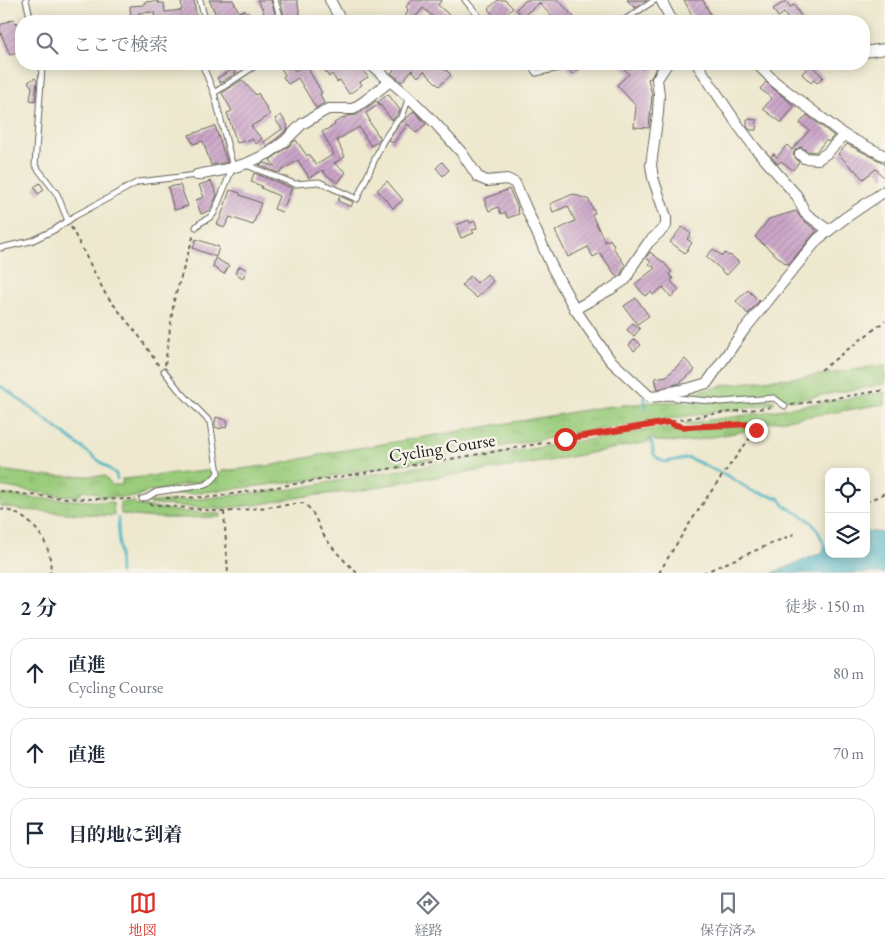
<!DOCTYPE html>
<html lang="ja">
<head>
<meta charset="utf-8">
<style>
	:root { --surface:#fff; --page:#f6f6f7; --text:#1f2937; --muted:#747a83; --line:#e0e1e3; --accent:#d93025 }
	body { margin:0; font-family:"EB Garamond","Noto Serif JP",serif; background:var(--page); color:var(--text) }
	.controls { position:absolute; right:15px; bottom:15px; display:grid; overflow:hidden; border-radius:10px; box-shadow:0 2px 12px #0003 }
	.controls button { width:45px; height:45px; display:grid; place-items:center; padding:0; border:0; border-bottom:1px solid var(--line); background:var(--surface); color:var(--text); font:25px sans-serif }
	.stop { position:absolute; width:15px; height:15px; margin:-11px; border:4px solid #d93025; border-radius:50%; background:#fff }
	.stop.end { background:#d93025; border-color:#fff; box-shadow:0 1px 5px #0008 }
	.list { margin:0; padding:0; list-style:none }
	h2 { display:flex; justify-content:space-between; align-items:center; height:65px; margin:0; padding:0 20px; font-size:21px }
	h2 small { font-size:16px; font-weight:400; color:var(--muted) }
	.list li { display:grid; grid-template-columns:32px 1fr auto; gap:15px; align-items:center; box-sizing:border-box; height:70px; margin:0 10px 10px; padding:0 10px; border:1px solid var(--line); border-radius:20px }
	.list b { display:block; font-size:19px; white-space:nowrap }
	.list p { margin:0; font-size:16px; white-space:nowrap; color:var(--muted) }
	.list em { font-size:16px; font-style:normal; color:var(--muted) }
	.icon { flex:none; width:28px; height:28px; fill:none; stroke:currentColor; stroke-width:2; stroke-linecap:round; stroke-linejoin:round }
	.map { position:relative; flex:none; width:885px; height:573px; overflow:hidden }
	.search { position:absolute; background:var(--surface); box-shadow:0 2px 12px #0003; left:15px; right:15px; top:15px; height:55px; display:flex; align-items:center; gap:12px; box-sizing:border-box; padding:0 18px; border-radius:20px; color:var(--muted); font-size:19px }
	.sheet { height:305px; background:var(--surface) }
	nav { display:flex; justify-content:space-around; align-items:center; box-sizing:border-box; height:70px; border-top:1px solid var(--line); background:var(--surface); font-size:14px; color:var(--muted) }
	nav a { display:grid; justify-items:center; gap:2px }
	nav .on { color:var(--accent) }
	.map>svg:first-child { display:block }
</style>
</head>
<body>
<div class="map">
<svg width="885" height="573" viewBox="0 0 885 573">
	<defs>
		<pattern id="grass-tufts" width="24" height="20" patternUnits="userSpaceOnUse" patternTransform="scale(1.25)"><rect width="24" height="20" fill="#9acc7c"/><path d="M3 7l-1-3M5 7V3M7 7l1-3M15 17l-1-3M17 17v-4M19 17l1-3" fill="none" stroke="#84af6b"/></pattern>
		<pattern id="water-ripples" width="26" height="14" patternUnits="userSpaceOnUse" patternTransform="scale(1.25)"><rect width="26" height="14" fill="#48b3c5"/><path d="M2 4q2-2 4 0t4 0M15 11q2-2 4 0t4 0" fill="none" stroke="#3b919f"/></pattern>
		<pattern id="building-hatch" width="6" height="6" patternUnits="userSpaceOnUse" patternTransform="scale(1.25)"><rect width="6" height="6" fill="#caa5c8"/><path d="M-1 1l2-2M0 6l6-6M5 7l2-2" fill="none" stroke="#ad8dab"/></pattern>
	</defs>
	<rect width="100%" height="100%" fill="#f7f3e8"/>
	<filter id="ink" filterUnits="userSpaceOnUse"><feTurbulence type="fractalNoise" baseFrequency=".02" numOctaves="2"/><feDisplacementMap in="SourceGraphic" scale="10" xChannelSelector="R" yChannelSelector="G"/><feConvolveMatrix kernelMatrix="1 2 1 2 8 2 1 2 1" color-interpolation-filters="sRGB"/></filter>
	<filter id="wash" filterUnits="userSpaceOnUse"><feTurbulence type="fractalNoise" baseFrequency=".0096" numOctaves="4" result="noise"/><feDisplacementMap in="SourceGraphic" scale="20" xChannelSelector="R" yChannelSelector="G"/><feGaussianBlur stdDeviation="1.12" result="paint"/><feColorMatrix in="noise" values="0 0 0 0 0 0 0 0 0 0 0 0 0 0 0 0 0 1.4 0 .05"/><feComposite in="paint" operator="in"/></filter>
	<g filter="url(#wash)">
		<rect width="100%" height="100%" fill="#ede8ce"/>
		<g fill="url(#grass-tufts)" stroke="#5b744c">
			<path d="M885,365V384L795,400L785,399L773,395L722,399L671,395L709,389L725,385L773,379L807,377Z"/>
			<path d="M885,392V404L760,424L685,425V423L747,415Z"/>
			<path d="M771,400L774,401V403C753,408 731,410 709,413C671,418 634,425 596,430L311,480L196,493L160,495L159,493L210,484L215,480L222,471L274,465L334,452L603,407L655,402Z"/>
			<path d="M666,427L688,430L718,427H749L751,430L685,442L655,441L654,438L649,439V442L637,444L544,462L408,481L359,491L307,496L255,505L216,509L150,504V502L187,500L294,489L361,476Z"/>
			<path d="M0,470L43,476H105L112,485H122V479L215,470L211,479L145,493L135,497H98L97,493L83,490L79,496L51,495L0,486Z"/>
			<path d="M0,494L33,498L113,502L114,516L22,510L0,506Z"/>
			<path d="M120,502H134L136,505L177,511L221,514V517C188,518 154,520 121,514Z"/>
		</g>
		<path fill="url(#water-ripples)" stroke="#326870" d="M866,531L885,533V573H773L823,552L824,547H829V554H866Z"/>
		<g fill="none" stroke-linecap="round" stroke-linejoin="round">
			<g stroke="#48b3c5" stroke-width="2.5">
				<path d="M370,70L382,81"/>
				<path d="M0,386L10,392L116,474L117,479"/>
				<path d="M643,397L645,399L646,409"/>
				<path d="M651,440L654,455L660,460L664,462L689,458L730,477L752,491L779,498L785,506L806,518L812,523L819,533L826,549"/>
				<path d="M118,518L120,573"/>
			</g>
		</g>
		<g id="blocks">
			<g fill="url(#building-hatch)">
				<path d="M181,0H194L196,18L155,21L154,12L138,13L139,21H131L130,6L144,5V2L158,1V3H164L165,12L182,10Z"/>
				<path d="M209,0H233L239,12L245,10L246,13L248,12L251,18L244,21H219Z"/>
				<path d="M257,0H271L276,17V21H266L262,8Z"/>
				<path d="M280,0H297L301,19L291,21H284V15Z"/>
				<path d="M411,0H442L438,5L456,21H438L423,8L412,21H404L408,9L406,7Z"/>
				<path d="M498,0H505L513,8L499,21L488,9Z"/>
				<path d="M526,0H558L574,17L570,21H556L539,3L522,17L516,9Z"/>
				<path d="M627,0H647L635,8Z"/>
				<path d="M684,0H703L714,21H695Z"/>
				<path d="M786,1L790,7L794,5L804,21H789L784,13L778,17L773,9Z"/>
				<path d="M14,19L16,24L21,22V50L10,55L0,31V25Z"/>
				<path d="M279,64H290L295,71L306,65L322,93L320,94L324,103L316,108L298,78L288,84L283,77L285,75Z"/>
				<path d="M330,64H362L366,70L364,72L368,77L360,82L362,85L349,94L340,80L337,82L332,74L329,77L323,68Z"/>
				<path d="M391,64H440L451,75L439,86L424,71L418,77L412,70L402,82L391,73L394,70L393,69L394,67Z"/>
				<path d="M568,64H587L572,74L567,67Z"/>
				<path d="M620,64H638L642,69L651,64H654L656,68L651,78L648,79L652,95L649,128L634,127L636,106L617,85L629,74Z"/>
				<path d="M810,64L823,77L817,83L814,80L811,83L802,74Z"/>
				<path d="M233,69L236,73L220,83L217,78Z"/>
				<path d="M35,78L37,81L35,101L30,100L32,87L28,82Z"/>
				<path d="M242,80L256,95L258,93L270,115L251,126L262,139L256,144L252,139L237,143L227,113L232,111L222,93Z"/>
				<path d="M766,82L794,106L782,123L763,109L772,98L760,89Z"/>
				<path d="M388,94L400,110L398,114L392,120L378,102Z"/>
				<path d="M376,101L379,104L366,113L370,121H369L380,138L378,141L371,146L359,127L337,140L345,157L334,163L346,172L338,183L325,174L323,170L309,178L298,160L278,173L259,165L264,163L275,166L270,160L289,146L296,140L307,156L309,154L316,165L334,154L322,132L335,125L334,123L347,116L357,115Z"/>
				<path d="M414,111L426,124L416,133L408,124L393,143L389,140L399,125Z"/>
				<path d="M281,115L288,126L287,127L288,129L280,136L267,146L264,142L282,129L275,119Z"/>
				<path d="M807,115L834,136L828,142L826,140L816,152L807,151L801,147L796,149L794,152L793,155L799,162L793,170L781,161L778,164L771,156L774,154L777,157L787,145L792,150L800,141L809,130L800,123Z"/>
				<path d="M747,119L757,120L756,130H750L747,126Z"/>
				<path d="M215,126L227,162L211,165L203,141L193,144L189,135Z"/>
				<path d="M847,144L882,162L885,165V179L876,169L863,179L854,169V170L838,154Z"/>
				<path d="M442,162L449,170L443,176L436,168Z"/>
				<path d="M254,173L292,188L282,212L274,209L279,196L261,188L262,186L251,182Z"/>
				<path d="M211,181L217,195L210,210L201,214L196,200L204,197L199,185Z"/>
				<path d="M387,181L403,200L393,208L377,190Z"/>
				<path d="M40,183L44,190L38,194L34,187Z"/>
				<path d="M180,185L188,206L174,210L168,187Z"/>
				<path d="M509,189L518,208H517L519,214L508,218L505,212L501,214L498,207L489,211L484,199Z"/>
				<path d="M230,190L240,193V195L261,203L253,225L230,217L224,228L217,224L221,217Z"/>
				<path d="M573,194L589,200L595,213L592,215L605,242L610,239L614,246L613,247L625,265L621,274L617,277L600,253L593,257L588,247L568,257L555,231L575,221L568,206L553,212L550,204Z"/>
				<path d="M340,196L353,202L351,207L338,201Z"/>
				<path d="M796,211L801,218L817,231L813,235L789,264L787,263L786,264L755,237L769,219Z"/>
				<path d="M469,220L470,223L475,221L477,228L472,230L474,233L461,238L456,225Z"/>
				<path d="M682,227L691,234L687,239L692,243L685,253L670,242Z"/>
				<path d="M196,239L219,247L216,257L193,248Z"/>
				<path d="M713,249L722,256L725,253L729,256L730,255L739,262L727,275L721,271L722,270L706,257Z"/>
				<path d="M650,252L664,263L672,272L669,274L673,279L671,281L679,290L671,297L663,287L653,295L651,292L645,296L635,284L655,268L649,264L651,261L646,258Z"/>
				<path d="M215,258L229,266L224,274L213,267Z"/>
				<path d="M240,266L247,270L243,278L235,273Z"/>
				<path d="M487,274L493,281L477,298L462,285L470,276L477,283Z"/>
				<path d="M748,290L759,301L748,314L736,301Z"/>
				<path d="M636,298L649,316L637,324L624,306Z"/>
				<path d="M633,323L640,329L634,336L627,330Z"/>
				<path d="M635,339L641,345L634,351L629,345Z"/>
				<path d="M685,359L695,370L680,383L658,389L655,378L667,376Z"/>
				<path d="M216,417L228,421L226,428L222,427L221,429L215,427V423Z"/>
			</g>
		</g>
	</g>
	<g filter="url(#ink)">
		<use href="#blocks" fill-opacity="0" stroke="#65635a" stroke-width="1"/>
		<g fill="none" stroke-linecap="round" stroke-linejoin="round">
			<defs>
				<g id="lane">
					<path d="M26,0L31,21"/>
					<path d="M200,0L204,16L207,21"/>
					<path d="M275,0L280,16V21"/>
					<path d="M465,0L483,21"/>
					<path d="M623,21L655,0"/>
					<path d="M41,64L42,68L35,165L57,194L68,221"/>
					<path d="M530,64L536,73L559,68L564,64"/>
					<path d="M214,93L258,64"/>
					<path d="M246,165L295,184L319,182L357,199L383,141L396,122L402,117L409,97"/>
					<path d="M196,227C201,220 210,220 214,213L233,167L214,93L202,64"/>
					<path d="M0,248L31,241L54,230L75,216L138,182L197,175"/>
					<path d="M666,397L721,402L774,398L785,406"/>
					<path d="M142,499L148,497L156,492L205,485C211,482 214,479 218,473L210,422L178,389L164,371"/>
				</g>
				<g id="street">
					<path d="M330,0L341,21"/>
					<path d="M661,0L672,21"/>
					<path d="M864,52L885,49"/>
					<path d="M370,64L409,97L435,123L462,153L478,177L487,181L507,179L515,183L552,267L575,309L610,360L650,397L661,396L671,392L687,389L707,383L744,330L818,239L845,218L885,191"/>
					<path d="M697,64L738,125L755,148L797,196L805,213L828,230"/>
					<path d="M757,64L775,82L844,135L885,156"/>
					<path d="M800,154L804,158L818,159L827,153L844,135"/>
					<path d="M197,175L228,169L248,163L269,153L285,141L302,124L319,114L328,109H353L366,100L390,81"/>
					<path d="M575,309L611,289L626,279L633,265L648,243L666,226V217L653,178L651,165L658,113L659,95L657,79L667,64"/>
				</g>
			</defs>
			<use href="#lane" stroke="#65635a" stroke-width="7"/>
			<use href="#street" stroke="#65635a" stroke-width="12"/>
			<g stroke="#65635a" stroke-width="2" stroke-dasharray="4 4" stroke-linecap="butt">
				<path d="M71,227L106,295L139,336L159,366"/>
				<path d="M165,365L174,300L194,234"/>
				<path d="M821,370L885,321"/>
				<path d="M791,405L885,390"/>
				<path d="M0,491C45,498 91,500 136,499"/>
				<path d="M166,498L214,497L462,457L713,414L774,407"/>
				<path d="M866,502L885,493"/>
				<path d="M149,504L224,512L303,503C316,511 318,529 327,540C336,553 347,563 357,573"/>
				<path d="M0,509C5,510 11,511 15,513C37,523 54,549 50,573"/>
				<path d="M224,512L228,573"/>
				<path d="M659,573C688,523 721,476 756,430L752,424L684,427L672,424L669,422"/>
				<path d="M703,573L794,534"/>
			</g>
			<use href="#lane" stroke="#fff" stroke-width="5"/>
			<use href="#street" stroke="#fff" stroke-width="10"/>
		</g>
	</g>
	<g fill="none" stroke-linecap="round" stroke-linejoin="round" filter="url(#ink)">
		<path stroke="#d93025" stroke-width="6" d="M565,439L669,422L672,424L684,427L752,424L756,430"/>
	</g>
	<g text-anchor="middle" stroke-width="5" stroke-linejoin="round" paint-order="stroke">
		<g font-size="18" fill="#1c1c1c" stroke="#f7f3e8">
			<text transform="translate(442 448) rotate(-9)" y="6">Cycling Course</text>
		</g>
	</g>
</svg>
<div class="controls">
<button><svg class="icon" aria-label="locate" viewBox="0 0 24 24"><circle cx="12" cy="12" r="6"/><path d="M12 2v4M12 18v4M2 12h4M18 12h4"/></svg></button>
<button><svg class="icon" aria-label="layers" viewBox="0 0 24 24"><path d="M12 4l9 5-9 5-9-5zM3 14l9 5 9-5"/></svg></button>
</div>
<div class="stop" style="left:565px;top:439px"></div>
<div class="stop end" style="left:756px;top:430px"></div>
<div class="search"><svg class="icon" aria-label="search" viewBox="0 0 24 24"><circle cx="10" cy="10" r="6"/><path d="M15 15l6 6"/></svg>ここで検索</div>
</div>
<section class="sheet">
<h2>2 分<small>徒歩 · 150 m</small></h2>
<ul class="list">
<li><svg class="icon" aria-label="ahead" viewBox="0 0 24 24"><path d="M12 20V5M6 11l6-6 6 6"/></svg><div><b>直進</b><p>Cycling Course</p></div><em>80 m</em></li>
<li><svg class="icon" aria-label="ahead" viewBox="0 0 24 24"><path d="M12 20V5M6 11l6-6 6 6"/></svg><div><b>直進</b></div><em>70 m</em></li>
<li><svg class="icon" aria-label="arrive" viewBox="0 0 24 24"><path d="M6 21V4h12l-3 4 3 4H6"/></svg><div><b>目的地に到着</b></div></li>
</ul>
</section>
<nav>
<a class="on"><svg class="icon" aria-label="map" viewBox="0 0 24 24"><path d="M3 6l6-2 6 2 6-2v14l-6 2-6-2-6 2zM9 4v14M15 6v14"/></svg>地図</a>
<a><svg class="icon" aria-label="directions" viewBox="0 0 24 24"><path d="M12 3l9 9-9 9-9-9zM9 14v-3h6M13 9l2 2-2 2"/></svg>経路</a>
<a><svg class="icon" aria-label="saved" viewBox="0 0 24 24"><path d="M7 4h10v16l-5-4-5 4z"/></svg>保存済み</a>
</nav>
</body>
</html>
